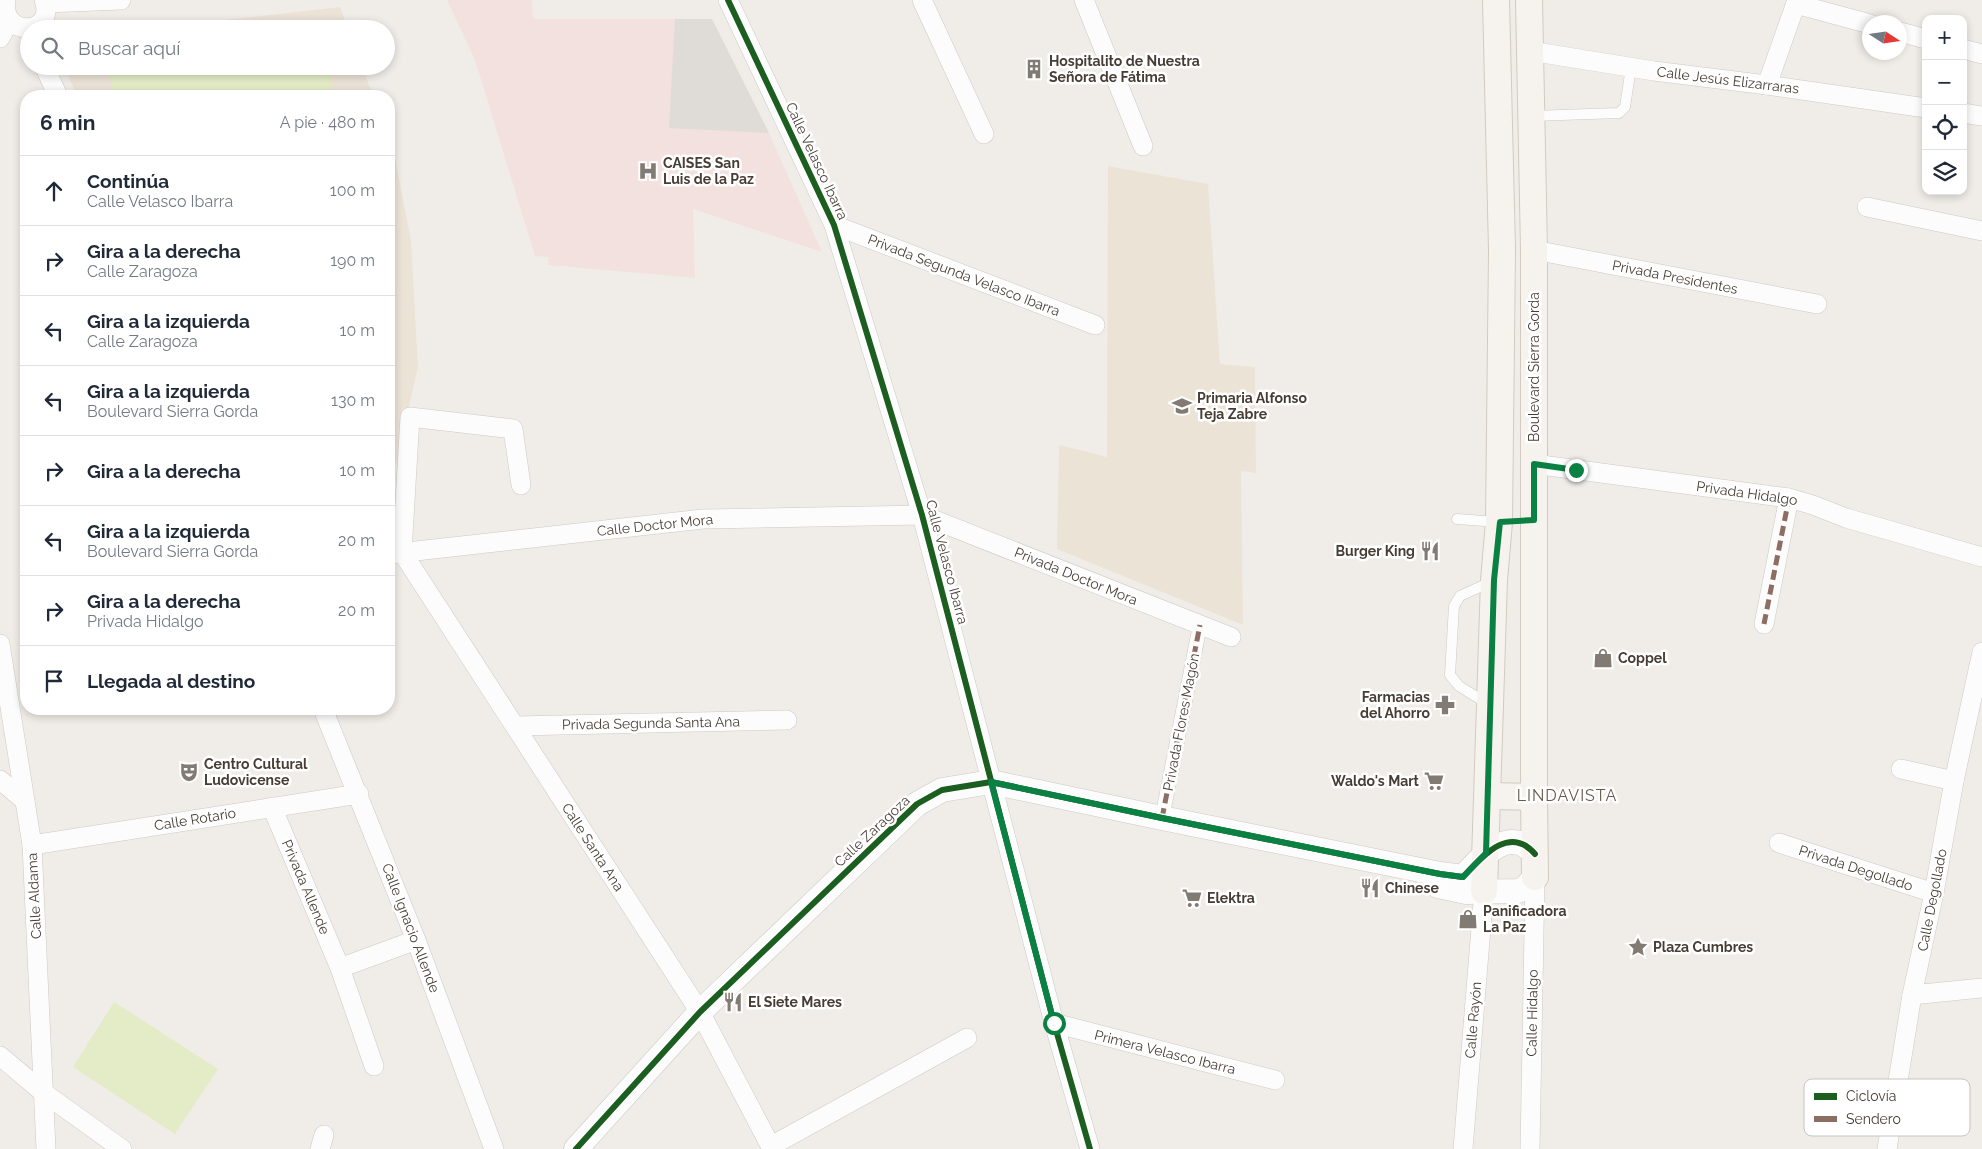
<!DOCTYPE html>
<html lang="es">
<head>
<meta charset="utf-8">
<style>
	:root { --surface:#fff; --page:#f6f6f7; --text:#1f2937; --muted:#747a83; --line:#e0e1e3 }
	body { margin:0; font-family:Raleway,sans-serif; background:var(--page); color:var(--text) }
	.controls { position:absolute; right:15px; top:15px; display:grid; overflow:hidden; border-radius:10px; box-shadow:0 2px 8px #0003 }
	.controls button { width:45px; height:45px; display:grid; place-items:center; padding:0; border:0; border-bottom:1px solid var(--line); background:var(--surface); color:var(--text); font:25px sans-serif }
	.compass { position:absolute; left:1862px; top:15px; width:45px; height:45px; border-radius:50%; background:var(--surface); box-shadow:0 2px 8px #0003; rotate:102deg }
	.stop { position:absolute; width:15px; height:15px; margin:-11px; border:4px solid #0b8043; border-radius:50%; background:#fff }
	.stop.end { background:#0b8043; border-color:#fff; box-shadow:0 1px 5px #0008 }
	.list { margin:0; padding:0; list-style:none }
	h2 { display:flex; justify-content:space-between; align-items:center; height:65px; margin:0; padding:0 20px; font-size:21px }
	h2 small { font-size:16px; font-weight:400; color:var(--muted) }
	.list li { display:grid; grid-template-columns:32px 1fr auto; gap:15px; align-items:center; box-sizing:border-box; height:70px; padding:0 20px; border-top:1px solid var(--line) }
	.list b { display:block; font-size:19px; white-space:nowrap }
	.list p { margin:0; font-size:16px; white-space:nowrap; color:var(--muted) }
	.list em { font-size:16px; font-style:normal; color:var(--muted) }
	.icon { flex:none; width:28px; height:28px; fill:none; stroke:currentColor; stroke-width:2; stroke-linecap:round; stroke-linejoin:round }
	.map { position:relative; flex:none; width:1982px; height:1149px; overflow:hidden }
	.search { position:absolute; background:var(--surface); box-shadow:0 2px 8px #0003; left:20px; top:20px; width:375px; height:55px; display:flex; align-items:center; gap:12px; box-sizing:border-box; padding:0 18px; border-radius:28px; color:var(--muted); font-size:19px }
	.panel { position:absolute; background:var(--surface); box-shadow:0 2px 8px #0003; left:20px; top:90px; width:375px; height:625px; border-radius:20px }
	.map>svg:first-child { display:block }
</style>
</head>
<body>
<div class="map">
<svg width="1982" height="1149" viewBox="0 0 1982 1149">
	<rect width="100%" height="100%" fill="#f0ede8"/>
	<g fill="#ece3d7">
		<path d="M340,7L348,29H147Z"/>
		<path d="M64,66H362L373,96H77Z"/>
		<path d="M389,137L394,152L411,241L418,367L389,494Z"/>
		<path d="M1108,166L1208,184L1220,364L1255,367L1256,473L1241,471L1243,625L1057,549L1059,445L1107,457Z"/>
	</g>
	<path fill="#f3e1df" d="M447,0H532L533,19H712L769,133L822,252L693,209L695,278L548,265L549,257L535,256L475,60Z"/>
	<g fill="#e3ecc6">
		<path d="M108,66H329L333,96H113Z"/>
		<path d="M114,1002L218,1069L175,1134L73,1067Z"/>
	</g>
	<path fill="#dfdcd8" d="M675,19H712L769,133L669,128Z"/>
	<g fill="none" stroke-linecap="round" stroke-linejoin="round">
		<defs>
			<g id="service">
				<path d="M1532,116L1619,113L1625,107L1631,67"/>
				<path d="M1457,519L1498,522"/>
				<path d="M1488,704L1459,686L1450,675L1454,606L1460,596L1493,581"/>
			</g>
			<path id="pedestrian" d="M1162,818L1200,625"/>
			<g id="minor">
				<path d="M6,0C0,39 57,35 44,0"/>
				<path d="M728,0L834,225L922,515L1054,1023L1090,1149"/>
				<path d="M922,0L984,134"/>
				<path d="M1084,0L1143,146"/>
				<path d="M46,3L121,0"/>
				<path d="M1796,4L1870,24"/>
				<path d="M1900,32L1926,39"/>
				<path d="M0,38L9,22"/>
				<path d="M1963,49L1982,54"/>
				<path d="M1530,51L1654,71L1767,85L1926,108"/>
				<path d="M44,66L58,96"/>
				<path d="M1767,85L1797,0"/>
				<path d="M1963,113L1982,116"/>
				<path d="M1867,207L1982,231"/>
				<path d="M834,225L1095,325"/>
				<path d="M1534,250L1817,304"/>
				<path d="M1534,464L1789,498L1813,505L1846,518L1982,557"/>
				<path d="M521,485L513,429L410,417L402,552L700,1012L772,1149"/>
				<path d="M389,554L703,519L922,515L1231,637"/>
				<path d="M1764,624L1789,498"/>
				<path d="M0,644L32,845L46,1149"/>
				<path d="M323,709L416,940L494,1149"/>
				<path d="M516,726L787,720"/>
				<path d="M1901,769L1954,781"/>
				<path d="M0,780L24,800"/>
				<path d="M272,807L340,968L374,1066"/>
				<path d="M1779,843L1934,893"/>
				<path d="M32,845L359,794"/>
				<path d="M340,968L416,940"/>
				<path d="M1912,995L1982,988"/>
				<path d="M1054,1023L1275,1080"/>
				<path d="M0,1056L44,1093L122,1149"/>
				<path d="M771,1146L967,1038"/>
				<path d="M320,1149L324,1135"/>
				<path d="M1463,1149L1484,891"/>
				<path d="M1530,1149L1535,877"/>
				<path d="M1887,1149L1912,995L1934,893L1954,781L1982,652"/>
			</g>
			<g id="tertiary">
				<path d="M1438,886L1466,892L1518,891L1525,888L1535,877"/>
				<path d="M576,1149L700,1012L917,804L942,790L991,782L1162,818L1440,874L1463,877C1482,857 1509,824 1535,854"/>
			</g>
			<g id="secondary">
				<path d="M1529,0L1534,250V797L1535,877"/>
				<path d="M1488,796L1534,797"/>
				<path d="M1484,891L1494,580L1499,522L1502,250L1496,0"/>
			</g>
		</defs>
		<use href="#service" stroke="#cdc9c4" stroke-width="11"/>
		<use href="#pedestrian" stroke="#cdc9c4" stroke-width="15"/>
		<use href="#minor" stroke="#cdc9c4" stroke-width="20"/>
		<use href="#tertiary" stroke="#cdc9c4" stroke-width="25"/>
		<use href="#secondary" stroke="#d2cac0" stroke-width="28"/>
		<use href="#service" stroke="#fdfcfc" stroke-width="10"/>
		<use href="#pedestrian" stroke="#fdfcfc" stroke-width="14"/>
		<use href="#minor" stroke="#fdfcfc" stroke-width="19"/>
		<use href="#tertiary" stroke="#fdfcfc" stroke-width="24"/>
		<use href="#secondary" stroke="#f6f3ee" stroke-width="26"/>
		<g stroke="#8d6e63" stroke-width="5" stroke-dasharray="10 5" stroke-linecap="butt">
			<path d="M1764,624L1789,498"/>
			<path d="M1162,818L1200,625"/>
		</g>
		<defs>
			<g id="cycleway">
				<path d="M728,0L834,225L922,515L1054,1023L1090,1149"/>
				<path d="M576,1149L700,1012L917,804L942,790L991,782L1162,818L1440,874L1463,877C1482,857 1509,824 1535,854"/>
			</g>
		</defs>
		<use href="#cycleway" stroke="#fff" stroke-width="9"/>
		<use href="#cycleway" stroke="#1b5e20" stroke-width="6"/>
	</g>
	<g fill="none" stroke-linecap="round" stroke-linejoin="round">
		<path stroke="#0b8043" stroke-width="6" d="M1054,1023L991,782L1162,818L1440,874L1463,877L1486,853L1494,580L1500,522L1534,520V464L1576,470"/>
	</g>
	<defs>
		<symbol id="building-bare" viewBox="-9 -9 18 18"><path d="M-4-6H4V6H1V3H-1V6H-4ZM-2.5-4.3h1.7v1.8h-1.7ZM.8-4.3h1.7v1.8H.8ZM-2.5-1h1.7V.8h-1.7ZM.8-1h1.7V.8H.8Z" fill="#827b73" stroke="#fff" stroke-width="2.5" paint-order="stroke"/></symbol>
		<symbol id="hospital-bare" viewBox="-9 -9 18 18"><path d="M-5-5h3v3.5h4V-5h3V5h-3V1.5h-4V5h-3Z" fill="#827b73" stroke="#fff" stroke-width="2.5" paint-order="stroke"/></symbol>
		<symbol id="school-bare" viewBox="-9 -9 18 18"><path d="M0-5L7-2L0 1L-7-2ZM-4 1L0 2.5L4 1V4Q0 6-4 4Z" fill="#827b73" stroke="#fff" stroke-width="2.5" paint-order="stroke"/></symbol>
		<symbol id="restaurant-bare" viewBox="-9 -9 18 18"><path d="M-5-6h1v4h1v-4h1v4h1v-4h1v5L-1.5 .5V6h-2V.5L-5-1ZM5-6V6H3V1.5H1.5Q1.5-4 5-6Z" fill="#827b73" stroke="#fff" stroke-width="2.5" paint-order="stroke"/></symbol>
		<symbol id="shop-bare" viewBox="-9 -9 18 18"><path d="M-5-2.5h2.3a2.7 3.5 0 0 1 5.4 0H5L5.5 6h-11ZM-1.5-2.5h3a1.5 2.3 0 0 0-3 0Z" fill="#827b73" stroke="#fff" stroke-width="2.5" paint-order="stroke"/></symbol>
		<symbol id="pharmacy-bare" viewBox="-9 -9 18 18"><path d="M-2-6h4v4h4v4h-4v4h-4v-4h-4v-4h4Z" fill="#827b73" stroke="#fff" stroke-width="2.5" paint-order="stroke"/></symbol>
		<symbol id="theatre-bare" viewBox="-9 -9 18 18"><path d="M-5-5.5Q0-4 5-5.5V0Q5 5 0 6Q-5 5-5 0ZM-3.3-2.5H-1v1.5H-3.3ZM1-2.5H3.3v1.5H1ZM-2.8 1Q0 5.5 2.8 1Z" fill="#827b73" stroke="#fff" stroke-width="2.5" paint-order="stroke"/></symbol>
		<symbol id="supermarket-bare" viewBox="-9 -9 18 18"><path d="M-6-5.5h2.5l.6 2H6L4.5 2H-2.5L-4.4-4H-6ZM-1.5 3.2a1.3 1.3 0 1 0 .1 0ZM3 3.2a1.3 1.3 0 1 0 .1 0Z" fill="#827b73" stroke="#fff" stroke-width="2.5" paint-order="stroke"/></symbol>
		<symbol id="sight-bare" viewBox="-9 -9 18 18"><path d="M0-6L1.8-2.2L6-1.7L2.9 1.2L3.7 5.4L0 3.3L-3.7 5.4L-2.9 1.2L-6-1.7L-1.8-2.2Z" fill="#827b73" stroke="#fff" stroke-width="2.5" paint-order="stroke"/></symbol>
	</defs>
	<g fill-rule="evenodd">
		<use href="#building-bare" x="1020" y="55" width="28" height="28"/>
		<use href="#hospital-bare" x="634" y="157" width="28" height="28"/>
		<use href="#school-bare" x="1168" y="392" width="28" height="28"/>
		<use href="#restaurant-bare" x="1416" y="537" width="28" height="28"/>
		<use href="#shop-bare" x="1589" y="644" width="28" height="28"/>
		<use href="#pharmacy-bare" x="1431" y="691" width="28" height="28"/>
		<use href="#theatre-bare" x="175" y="758" width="28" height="28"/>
		<use href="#supermarket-bare" x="1420" y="767" width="28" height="28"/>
		<use href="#restaurant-bare" x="1356" y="874" width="28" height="28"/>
		<use href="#supermarket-bare" x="1178" y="884" width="28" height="28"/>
		<use href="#shop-bare" x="1454" y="905" width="28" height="28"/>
		<use href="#sight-bare" x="1624" y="933" width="28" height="28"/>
		<use href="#restaurant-bare" x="719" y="988" width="28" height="28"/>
	</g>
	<g text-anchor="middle" stroke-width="5" stroke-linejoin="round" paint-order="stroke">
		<g font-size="14" font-weight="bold" fill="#473d34" stroke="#fff" text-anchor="start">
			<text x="1049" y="66">Hospitalito de Nuestra<tspan x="1049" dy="16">Señora de Fátima</tspan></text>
			<text x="663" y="168">CAISES San<tspan x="663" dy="16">Luis de la Paz</tspan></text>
			<text x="1197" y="403">Primaria Alfonso<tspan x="1197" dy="16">Teja Zabre</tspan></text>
			<text x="1415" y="556" text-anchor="end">Burger King</text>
			<text x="1618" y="663">Coppel</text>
			<text x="1430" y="702" text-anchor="end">Farmacias<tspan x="1430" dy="16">del Ahorro</tspan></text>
			<text x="204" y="769">Centro Cultural<tspan x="204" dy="16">Ludovicense</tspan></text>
			<text x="1419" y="786" text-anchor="end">Waldo's Mart</text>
			<text x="1385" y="893">Chinese</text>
			<text x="1207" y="903">Elektra</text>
			<text x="1483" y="916">Panificadora<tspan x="1483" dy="16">La Paz</tspan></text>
			<text x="1653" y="952">Plaza Cumbres</text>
			<text x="748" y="1007">El Siete Mares</text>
		</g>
		<g font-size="14" fill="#473d34" stroke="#fff">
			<text transform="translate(1728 80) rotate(7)" y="5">Calle Jesús Elizarraras</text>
			<text transform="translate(817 161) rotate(65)" y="5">Calle Velasco Ibarra</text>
			<text transform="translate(964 275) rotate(21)" y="5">Privada Segunda Velasco Ibarra</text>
			<text transform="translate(1675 277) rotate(11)" y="5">Privada Presidentes</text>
			<text transform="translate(1534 367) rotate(-90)" y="5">Boulevard Sierra Gorda</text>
			<text transform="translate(1747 493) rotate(8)" y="5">Privada Hidalgo</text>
			<text transform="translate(655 525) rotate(-6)" y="5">Calle Doctor Mora</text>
			<text transform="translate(947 562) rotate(75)" y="5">Calle Velasco Ibarra</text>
			<text transform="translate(1076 576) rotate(22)" y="5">Privada Doctor Mora</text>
			<text transform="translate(1181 722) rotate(-79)" y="5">Privada Flores Magón</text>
			<text transform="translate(651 723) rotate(-1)" y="5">Privada Segunda Santa Ana</text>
			<text transform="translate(195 819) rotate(-9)" y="5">Calle Rotario</text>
			<text transform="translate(872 831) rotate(-43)" y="5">Calle Zaragoza</text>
			<text transform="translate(593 847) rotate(57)" y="5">Calle Santa Ana</text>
			<text transform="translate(1856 868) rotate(18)" y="5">Privada Degollado</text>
			<text transform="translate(306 887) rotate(67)" y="5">Privada Allende</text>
			<text transform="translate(34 896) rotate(-93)" y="5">Calle Aldama</text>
			<text transform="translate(1932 900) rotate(-79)" y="5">Calle Degollado</text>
			<text transform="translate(411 928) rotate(69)" y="5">Calle Ignacio Allende</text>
			<text transform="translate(1532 1013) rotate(-89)" y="5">Calle Hidalgo</text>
			<text transform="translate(1473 1020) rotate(-85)" y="5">Calle Rayón</text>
			<text transform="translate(1165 1052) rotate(14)" y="5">Primera Velasco Ibarra</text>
		</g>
		<g font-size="16" letter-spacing="1" fill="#6a594a" stroke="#fff">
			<text x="1567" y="801">LINDAVISTA</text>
		</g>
	</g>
	<rect x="1804" y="1079" width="166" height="57" rx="8" fill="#fff" stroke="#c8c5c2" stroke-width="1"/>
	<rect x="1814" y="1093" width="23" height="7" fill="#1b5e20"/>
	<rect x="1814" y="1116" width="23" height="6" fill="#8d6e63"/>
	<g font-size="14" fill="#473d34">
		<text x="1846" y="1101">Ciclovía</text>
		<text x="1846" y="1124">Sendero</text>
	</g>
</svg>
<div class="controls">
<button>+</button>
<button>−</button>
<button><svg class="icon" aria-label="locate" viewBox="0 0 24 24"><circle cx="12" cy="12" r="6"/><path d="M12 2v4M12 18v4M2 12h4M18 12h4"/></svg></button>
<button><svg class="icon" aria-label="layers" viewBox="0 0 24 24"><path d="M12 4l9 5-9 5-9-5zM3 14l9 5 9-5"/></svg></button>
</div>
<svg class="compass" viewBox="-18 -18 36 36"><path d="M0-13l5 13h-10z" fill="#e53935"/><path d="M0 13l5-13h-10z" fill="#747a83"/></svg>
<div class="stop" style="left:1054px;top:1023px"></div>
<div class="stop end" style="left:1576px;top:470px"></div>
<div class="search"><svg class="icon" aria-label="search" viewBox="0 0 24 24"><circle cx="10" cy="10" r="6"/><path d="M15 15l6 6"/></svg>Buscar aquí</div>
<section class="panel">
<h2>6 min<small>A pie · 480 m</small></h2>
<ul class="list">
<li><svg class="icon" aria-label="ahead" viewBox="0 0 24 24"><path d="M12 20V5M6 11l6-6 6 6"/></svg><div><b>Continúa</b><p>Calle Velasco Ibarra</p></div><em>100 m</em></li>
<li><svg class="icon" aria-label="right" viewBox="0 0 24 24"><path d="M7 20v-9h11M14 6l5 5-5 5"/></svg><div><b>Gira a la derecha</b><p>Calle Zaragoza</p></div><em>190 m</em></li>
<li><svg class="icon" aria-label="left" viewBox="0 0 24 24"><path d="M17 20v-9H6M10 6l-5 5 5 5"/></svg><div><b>Gira a la izquierda</b><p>Calle Zaragoza</p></div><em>10 m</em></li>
<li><svg class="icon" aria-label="left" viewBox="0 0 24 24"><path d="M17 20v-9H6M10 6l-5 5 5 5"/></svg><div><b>Gira a la izquierda</b><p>Boulevard Sierra Gorda</p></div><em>130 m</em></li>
<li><svg class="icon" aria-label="right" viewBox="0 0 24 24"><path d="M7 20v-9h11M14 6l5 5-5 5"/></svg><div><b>Gira a la derecha</b></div><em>10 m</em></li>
<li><svg class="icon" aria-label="left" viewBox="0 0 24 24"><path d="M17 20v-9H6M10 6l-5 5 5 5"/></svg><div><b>Gira a la izquierda</b><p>Boulevard Sierra Gorda</p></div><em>20 m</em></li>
<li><svg class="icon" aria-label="right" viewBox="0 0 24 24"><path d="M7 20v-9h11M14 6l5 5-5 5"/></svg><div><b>Gira a la derecha</b><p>Privada Hidalgo</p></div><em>20 m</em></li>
<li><svg class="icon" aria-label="arrive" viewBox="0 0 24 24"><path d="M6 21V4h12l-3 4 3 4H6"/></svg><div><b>Llegada al destino</b></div></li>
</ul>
</section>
</div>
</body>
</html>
